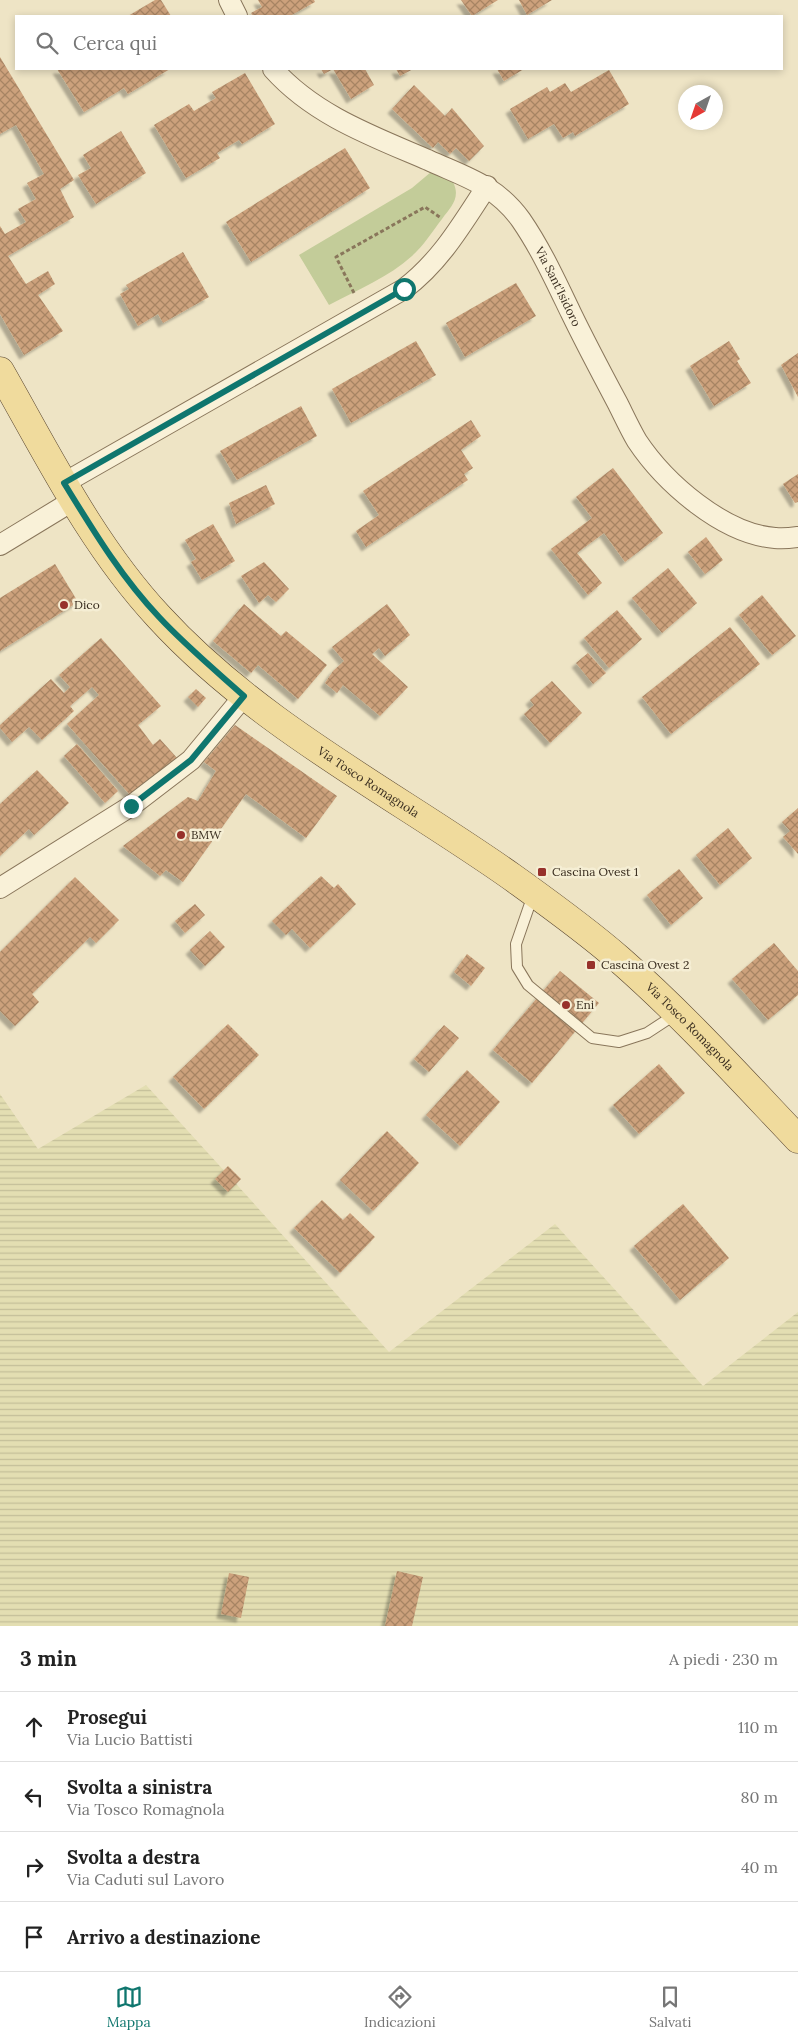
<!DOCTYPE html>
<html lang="it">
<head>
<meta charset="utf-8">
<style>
	:root { --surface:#fff; --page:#f2f2f2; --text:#222; --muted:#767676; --line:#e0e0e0; --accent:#0f766e }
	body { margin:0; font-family:Lora,serif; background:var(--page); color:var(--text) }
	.compass { position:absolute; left:678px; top:85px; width:45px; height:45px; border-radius:50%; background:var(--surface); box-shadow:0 2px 8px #0003; rotate:220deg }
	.stop { position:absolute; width:15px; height:15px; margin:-11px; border:4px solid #0f766e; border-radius:50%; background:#fff }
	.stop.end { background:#0f766e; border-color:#fff; box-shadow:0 1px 5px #0008 }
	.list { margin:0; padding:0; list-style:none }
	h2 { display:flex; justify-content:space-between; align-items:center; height:65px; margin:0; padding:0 20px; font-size:21px }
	h2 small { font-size:16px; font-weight:400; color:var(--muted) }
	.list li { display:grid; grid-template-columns:32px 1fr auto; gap:15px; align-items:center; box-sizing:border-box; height:70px; padding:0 20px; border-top:1px solid var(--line) }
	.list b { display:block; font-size:19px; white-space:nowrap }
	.list p { margin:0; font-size:16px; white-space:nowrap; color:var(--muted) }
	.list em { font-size:16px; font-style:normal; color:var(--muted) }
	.icon { flex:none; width:28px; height:28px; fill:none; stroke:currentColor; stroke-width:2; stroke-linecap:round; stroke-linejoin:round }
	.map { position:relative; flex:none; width:798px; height:1626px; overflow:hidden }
	.search { position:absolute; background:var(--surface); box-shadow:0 2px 8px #0003; left:15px; right:15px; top:15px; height:55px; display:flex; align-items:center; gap:12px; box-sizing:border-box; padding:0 18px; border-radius:0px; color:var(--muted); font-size:19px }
	.sheet { height:345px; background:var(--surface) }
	nav { display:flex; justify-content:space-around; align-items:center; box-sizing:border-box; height:70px; border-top:1px solid var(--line); background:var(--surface); font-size:14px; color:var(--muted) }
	nav a { display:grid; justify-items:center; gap:2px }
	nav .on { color:var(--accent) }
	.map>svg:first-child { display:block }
</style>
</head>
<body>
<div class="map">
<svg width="798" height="1626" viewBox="0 0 798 1626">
	<defs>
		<pattern id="farmland-rules" width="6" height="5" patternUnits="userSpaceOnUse" patternTransform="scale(1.25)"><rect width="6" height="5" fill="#e3deb2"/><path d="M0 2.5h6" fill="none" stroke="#c4bf99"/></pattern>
		<pattern id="building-cross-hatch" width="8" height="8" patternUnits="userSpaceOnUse" patternTransform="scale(1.25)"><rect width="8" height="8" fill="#cca17b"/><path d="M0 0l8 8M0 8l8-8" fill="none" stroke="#a78464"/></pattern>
		<filter id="shadow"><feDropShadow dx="-4.5" dy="4.5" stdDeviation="1" flood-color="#0004"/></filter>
	</defs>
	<rect width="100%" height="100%" fill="#eee4c5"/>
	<path fill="url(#farmland-rules)" d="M146,1085L389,1352L555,1224L703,1386L798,1312V1626H0V1094L38,1149Z"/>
	<path fill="#c3cc99" d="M431,172L453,182C461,198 451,207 442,219C432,232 424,245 412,256C389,277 357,290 329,305L299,255L412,188Z"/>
	<g fill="url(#building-cross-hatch)" filter="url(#shadow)">
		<path d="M155,0H161L171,16H128Z"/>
		<path d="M258,0H314L315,2L290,16H253L251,13L262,7Z"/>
		<path d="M461,0H498L472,16Z"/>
		<path d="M519,0H552L527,15Z"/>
		<path d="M0,57L74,180L60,189L74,217L8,256L26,284L48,271L55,284L38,295L63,331L24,355L0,314V226L5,234L26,222L18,209L36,199L27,183L44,174L16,125L0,134Z"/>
		<path d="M57,69H170L128,94L124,88L84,112Z"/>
		<path d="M321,69H365L374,85L351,99L333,69L324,74Z"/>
		<path d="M396,69H413L400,76Z"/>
		<path d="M497,69H524L504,81Z"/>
		<path d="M609,70L629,104L575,136L573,132L563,138L554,124L528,139L510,109L547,87L550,92L565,83L571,92Z"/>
		<path d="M245,73L275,124L242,144L239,140L217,153L220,158L186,178L154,125L189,104L194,111L216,98L212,92Z"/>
		<path d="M414,85L445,116L452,108L484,146L469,161L456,148L450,154L438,142L433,148L392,109Z"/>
		<path d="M121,131L146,173L96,204L78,175L91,168L83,155Z"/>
		<path d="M345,148L370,188L251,262L226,222Z"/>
		<path d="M183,252L209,297L163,323L158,314L138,326L120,294L129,289L126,285Z"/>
		<path d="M516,283L536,316L465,357L446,323Z"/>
		<path d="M416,341L436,375L351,423L332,389Z"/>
		<path d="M729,341L740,359L737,361L751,383L714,406L690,366Z"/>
		<path d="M798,353V397L781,365Z"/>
		<path d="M301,406L317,436L237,480L220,451Z"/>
		<path d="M471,420L481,436L461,450L473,468L464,474L468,480L366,547L356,531L379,515L363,491Z"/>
		<path d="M613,468L663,533L625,562L604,533L577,553L602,583L588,595L551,549L592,518L576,497Z"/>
		<path d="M798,474V502L795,503L783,484Z"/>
		<path d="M266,485L275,504L236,524L229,503Z"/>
		<path d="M213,524L235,561L202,580L191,562L196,559L185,540Z"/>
		<path d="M706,537L723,560L705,574L688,552Z"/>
		<path d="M264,562L289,589L276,602L268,595L259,603L241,576Z"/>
		<path d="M55,564L78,602L0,651V598Z"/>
		<path d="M668,568L697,603L662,633L632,598Z"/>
		<path d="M762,595L796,636L772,655L739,615Z"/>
		<path d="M244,604L281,636L286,631L327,665L298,699L258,665L251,673L213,641Z"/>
		<path d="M387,604L410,635L385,656L379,648L372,654L408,687L380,716L343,685L337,693L325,683L333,671L344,661L332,647Z"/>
		<path d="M617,610L642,639L609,668L584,638Z"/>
		<path d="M730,627L760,664L671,734L642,697Z"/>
		<path d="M101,638L161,706L138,725L153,745L160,739L178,759L131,796L67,724L99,695L92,687L70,706L74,711L42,740L29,727L12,742L0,728V725L51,679L64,693L70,687L59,675Z"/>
		<path d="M588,653L606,673L593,684L576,663Z"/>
		<path d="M552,681L582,713L550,743L524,714L534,705L530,700Z"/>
		<path d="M196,689L206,698L198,707L188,697Z"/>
		<path d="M235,725L337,796L306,838L246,794L183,882L166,870L160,876L123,846L188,797L198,801L216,771L204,762Z"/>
		<path d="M77,744L118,791L105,803L64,756Z"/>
		<path d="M37,770L69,803L34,835L29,829L0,856V804Z"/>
		<path d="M798,808V854L783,837L790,831L782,822Z"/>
		<path d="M728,828L752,858L720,885L696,855Z"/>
		<path d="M679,869L703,898L671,925L647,895Z"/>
		<path d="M321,876L334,888L338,884L356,904L310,948L292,929L286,935L272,921Z"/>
		<path d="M75,877L119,920L96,943L90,937L32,994L39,1002L15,1026L0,1011V952Z"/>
		<path d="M195,904L205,915L185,933L175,921Z"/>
		<path d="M210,931L225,947L205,966L190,950Z"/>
		<path d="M774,943L798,971V995L768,1020L732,979Z"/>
		<path d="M467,954L485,968L471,986L454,972Z"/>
		<path d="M560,971L599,1003L532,1083L493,1050Z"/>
		<path d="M228,1024L259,1055L204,1109L173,1077Z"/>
		<path d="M444,1025L459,1038L429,1072L414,1059Z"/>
		<path d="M659,1064L685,1093L639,1134L613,1105Z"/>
		<path d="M467,1070L500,1102L460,1146L426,1115Z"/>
		<path d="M387,1131L419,1163L373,1211L340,1180Z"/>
		<path d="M228,1166L241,1179L228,1192L215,1179Z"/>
		<path d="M322,1200L343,1220L350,1213L375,1237L340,1273L294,1228Z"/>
		<path d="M683,1204L729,1258L680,1300L634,1246Z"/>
		<path d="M397,1571L423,1577L412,1626H385Z"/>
		<path d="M229,1573L249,1577L241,1618L221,1614Z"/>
	</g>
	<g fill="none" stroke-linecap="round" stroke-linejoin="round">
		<defs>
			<path id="service" d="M533,895L516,944L517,967L528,985L592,1038L619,1042L647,1033L676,1014"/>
			<g id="minor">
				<path d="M229,0L237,16"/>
				<path id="s1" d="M273,69C314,115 372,136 428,160C465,177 496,185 521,220C541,249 556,282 571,313C586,344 602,374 618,404C624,416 630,429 637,441C665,483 723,534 775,538C783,539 791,538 798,537"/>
				<path d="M64,483L404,289C441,261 462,224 487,186"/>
				<path d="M0,545L74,500"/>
				<path d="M0,888L131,806L191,760L244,696"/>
			</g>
			<g id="primary">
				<path id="s2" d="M0,371C48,455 92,545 159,617C258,725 393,793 512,877C548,903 586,930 619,959C683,1015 740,1078 798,1139"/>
			</g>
		</defs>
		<use href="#service" stroke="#89765b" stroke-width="12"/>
		<use href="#minor" stroke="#89765b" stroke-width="22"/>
		<use href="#primary" stroke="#57442f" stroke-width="29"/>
		<path stroke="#89765b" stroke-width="3" stroke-dasharray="4 2.5" stroke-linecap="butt" d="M354,293L336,257L425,207L441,218"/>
		<use href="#service" stroke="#f9f1d8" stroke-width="10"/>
		<use href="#minor" stroke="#f9f1d8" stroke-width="20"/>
		<use href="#primary" stroke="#f0db9d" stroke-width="28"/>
	</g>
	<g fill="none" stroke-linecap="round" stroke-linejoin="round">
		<path stroke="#0f766e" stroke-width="6" d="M131,806L191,760L244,696C215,670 185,645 159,617C121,577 93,530 64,483L404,289"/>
	</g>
	<g fill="#97312b" stroke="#f5eed4" stroke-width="2">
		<circle cx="64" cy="605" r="5"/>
		<circle cx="181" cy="835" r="5"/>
		<rect x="537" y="867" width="10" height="10" rx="2.5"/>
		<rect x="586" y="960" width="10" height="10" rx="2.5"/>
		<circle cx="566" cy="1005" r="5"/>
	</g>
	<g text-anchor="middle" stroke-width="5" stroke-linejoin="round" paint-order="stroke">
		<g font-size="12" fill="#392d1f" stroke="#f5eed4">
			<text dy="4" stroke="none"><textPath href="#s1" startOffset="370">Via Sant'Isidoro</textPath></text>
			<text dy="4" stroke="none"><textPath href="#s2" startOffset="561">Via Tosco Romagnola</textPath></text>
			<text dy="4" stroke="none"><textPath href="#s2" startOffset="966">Via Tosco Romagnola</textPath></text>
		</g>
		<g font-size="12" fill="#392d1f" stroke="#f5eed4" text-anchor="start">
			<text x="74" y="609">Dico</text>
			<text x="191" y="839">BMW</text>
			<text x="552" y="876">Cascina Ovest 1</text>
			<text x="601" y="969">Cascina Ovest 2</text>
			<text x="576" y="1009">Eni</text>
		</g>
	</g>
</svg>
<svg class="compass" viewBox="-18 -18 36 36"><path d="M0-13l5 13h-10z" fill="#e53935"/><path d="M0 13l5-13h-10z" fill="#767676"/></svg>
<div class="stop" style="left:404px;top:289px"></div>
<div class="stop end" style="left:131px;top:806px"></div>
<div class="search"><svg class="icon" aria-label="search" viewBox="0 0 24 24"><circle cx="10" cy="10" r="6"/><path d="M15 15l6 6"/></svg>Cerca qui</div>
</div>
<section class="sheet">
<h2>3 min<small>A piedi · 230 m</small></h2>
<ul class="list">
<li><svg class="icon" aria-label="ahead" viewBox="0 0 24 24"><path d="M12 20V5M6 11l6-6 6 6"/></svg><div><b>Prosegui</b><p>Via Lucio Battisti</p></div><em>110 m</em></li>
<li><svg class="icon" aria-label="left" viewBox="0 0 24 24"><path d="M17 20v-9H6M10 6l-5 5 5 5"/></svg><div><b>Svolta a sinistra</b><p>Via Tosco Romagnola</p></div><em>80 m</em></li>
<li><svg class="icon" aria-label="right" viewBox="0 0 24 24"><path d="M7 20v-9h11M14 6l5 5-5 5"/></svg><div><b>Svolta a destra</b><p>Via Caduti sul Lavoro</p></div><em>40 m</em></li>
<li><svg class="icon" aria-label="arrive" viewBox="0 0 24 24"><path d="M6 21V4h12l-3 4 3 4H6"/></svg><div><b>Arrivo a destinazione</b></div></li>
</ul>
</section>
<nav>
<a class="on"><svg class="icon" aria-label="map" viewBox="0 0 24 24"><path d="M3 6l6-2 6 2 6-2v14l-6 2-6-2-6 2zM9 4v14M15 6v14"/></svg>Mappa</a>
<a><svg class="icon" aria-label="directions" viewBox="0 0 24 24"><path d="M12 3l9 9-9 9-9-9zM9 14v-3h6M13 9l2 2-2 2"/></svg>Indicazioni</a>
<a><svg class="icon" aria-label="saved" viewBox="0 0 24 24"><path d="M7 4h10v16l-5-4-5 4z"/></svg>Salvati</a>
</nav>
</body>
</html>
